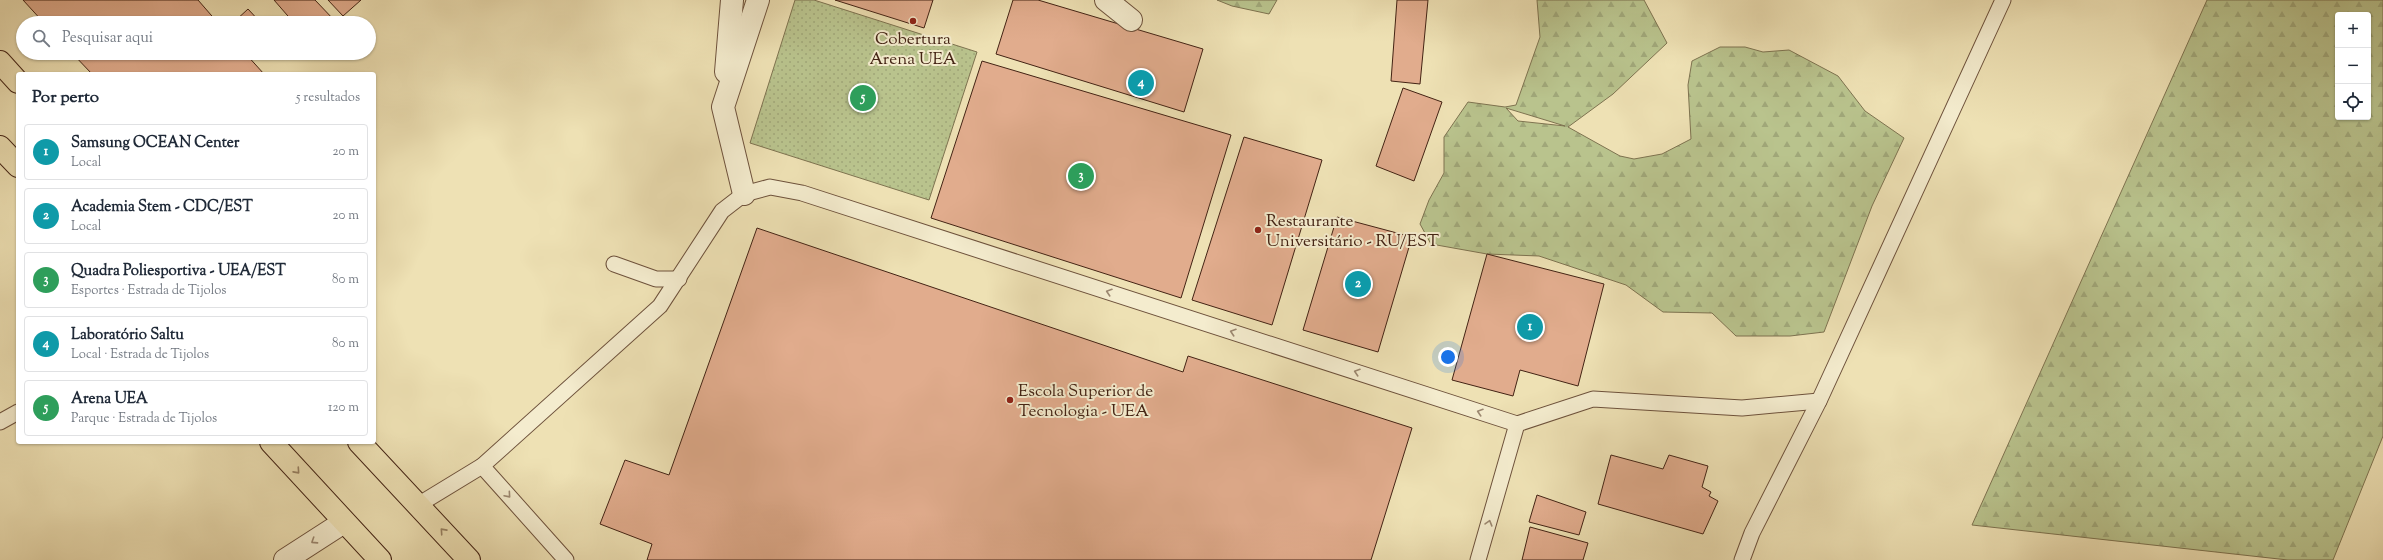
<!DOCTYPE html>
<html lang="pt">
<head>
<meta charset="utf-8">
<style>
	:root { --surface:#fff; --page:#f6f6f7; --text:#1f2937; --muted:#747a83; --line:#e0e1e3; --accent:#db2777 }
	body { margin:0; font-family:"Sorts Mill Goudy",serif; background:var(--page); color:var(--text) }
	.controls { position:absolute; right:12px; top:12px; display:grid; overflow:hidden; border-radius:4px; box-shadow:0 1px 3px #0004 }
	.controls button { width:36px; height:36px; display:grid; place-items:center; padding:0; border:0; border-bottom:1px solid var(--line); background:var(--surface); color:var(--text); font:20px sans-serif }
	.you { position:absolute; left:1448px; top:357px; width:14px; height:14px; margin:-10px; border:3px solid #fff; border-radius:50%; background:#1a73e8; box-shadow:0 0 0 6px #1a73e833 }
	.badge { display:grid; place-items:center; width:26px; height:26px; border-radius:50%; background:var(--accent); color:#fff; font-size:13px; font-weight:700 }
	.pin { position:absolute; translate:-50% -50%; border:2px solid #fff; box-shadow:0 1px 4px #0006 }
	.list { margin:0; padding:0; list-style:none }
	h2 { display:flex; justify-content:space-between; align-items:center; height:52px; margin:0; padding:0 16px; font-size:17px }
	h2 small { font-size:13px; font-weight:400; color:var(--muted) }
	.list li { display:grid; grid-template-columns:26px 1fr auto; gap:12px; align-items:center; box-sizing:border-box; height:56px; margin:0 8px 8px; padding:0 8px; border:1px solid var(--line); border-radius:4px }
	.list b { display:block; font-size:15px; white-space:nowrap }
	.list p { margin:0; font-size:13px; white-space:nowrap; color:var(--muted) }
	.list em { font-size:13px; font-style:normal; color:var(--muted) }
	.icon { flex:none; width:22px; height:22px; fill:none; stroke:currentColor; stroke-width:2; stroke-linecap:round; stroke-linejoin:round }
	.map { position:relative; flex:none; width:2383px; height:560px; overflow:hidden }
	.search { position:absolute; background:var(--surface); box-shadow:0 1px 3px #0004; left:16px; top:16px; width:360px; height:44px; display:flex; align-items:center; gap:10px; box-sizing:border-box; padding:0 14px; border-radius:22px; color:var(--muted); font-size:15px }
	.panel { position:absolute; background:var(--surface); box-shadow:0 1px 3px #0004; left:16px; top:72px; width:360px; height:372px; border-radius:4px }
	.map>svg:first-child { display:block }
</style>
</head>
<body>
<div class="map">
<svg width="2383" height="560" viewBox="0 0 2383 560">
	<defs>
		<pattern id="forest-firs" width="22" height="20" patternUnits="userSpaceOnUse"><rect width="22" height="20" fill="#b9c38d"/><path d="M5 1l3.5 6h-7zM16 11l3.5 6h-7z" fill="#a0a779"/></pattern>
		<pattern id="park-dots" width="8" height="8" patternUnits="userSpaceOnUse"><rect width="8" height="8" fill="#b9c38d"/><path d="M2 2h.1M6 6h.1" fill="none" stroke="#a0a779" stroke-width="1.8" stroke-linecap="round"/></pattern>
	</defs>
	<rect width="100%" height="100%" fill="#eee1b4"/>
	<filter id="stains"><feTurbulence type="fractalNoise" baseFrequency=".005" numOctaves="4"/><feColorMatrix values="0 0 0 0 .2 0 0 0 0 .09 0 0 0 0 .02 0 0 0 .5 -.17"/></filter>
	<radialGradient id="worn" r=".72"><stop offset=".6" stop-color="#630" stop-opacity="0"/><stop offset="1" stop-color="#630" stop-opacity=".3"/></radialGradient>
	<g fill="url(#forest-firs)" stroke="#7e7350" fill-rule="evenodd">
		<path d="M1217,0H1277L1269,14L1232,6Z"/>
		<path d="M1537,0H1644L1667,43L1613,94L1568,127L1620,156L1634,159L1662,154L1691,139L1688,85L1692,61L1720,47H1745L1763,52L1789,50L1838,76L1865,111L1904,138L1872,206L1824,332L1790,336H1736L1712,313L1663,312L1626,285L1539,256L1487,254L1431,244L1420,224L1429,200L1444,173V137L1468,102L1505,107L1516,105L1540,37ZM1506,108L1565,126L1518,121Z"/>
		<path d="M2207,0H2383V436L2333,560H2288L1972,525ZM2338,15H2368V117H2338Z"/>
	</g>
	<path fill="url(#park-dots)" stroke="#7e7350" d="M795,0H814L977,52L929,200L750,143Z"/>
	<g fill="#e1ac8d" stroke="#432314">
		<path d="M23,0H198L218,23H44Z"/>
		<path d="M274,0H315L335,21L294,23Z"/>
		<path d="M328,0H361L343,16Z"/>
		<path d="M835,0H933L924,28Z"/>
		<path d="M1013,0H1038L1203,49L1184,112L996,54Z"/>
		<path d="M1397,0H1428L1420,84L1391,81Z"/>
		<path d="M248,9L261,23H237L235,21Z"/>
		<path d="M72,53H245L264,74H92Z"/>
		<path d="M982,61L1231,135L1181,298L931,218Z"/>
		<path d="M1403,88L1442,102L1414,181L1376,166Z"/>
		<path d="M1244,137L1322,160L1272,325L1192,300Z"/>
		<path d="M1337,217L1412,237L1378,352L1303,330Z"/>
		<path d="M757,228L1183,372L1188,356L1412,428L1371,560H647L652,544L600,524L625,460L669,475Z"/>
		<path d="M1487,254L1604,284L1578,386L1520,370L1513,396L1452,380Z"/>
		<path d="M1611,455L1663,469L1669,455L1708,466L1702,487L1711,492L1709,496L1718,501L1703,534L1598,504Z"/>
		<path d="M1537,495L1586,512L1579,535L1529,522Z"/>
		<path d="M1530,527L1588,543L1583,560H1522Z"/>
	</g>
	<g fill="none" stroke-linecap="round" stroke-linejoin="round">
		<defs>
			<g id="lane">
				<path d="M614,264L656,279H679"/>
				<path d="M0,422L18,412"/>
				<path d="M482,466L566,560"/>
				<path d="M418,505L482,466L660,306L722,211L744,194L770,187L802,193L1517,424L1593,399L1742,408L1819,401"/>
				<path d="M1478,560L1517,424"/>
				<path d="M1742,560L1752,533L1819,401L2003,0"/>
			</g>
			<g id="street">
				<path d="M1106,0L1131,20"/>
				<path d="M726,72L732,0"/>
				<path d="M744,194L723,107L758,0"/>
				<path d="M285,560L344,522"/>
			</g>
			<g id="primary">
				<path d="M0,62L18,82"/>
				<path d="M0,147L18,166"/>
				<path d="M271,442L380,560"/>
				<path d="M359,442L469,560"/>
			</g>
		</defs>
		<use href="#lane" stroke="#6e523c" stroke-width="17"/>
		<use href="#street" stroke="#6e523c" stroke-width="24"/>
		<use href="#primary" stroke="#432314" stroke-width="24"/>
		<use href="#lane" stroke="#f4ecce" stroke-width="15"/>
		<use href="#street" stroke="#f4ecce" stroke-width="22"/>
		<use href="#primary" stroke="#eee1b4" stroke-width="22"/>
	</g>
	<defs><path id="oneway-chevron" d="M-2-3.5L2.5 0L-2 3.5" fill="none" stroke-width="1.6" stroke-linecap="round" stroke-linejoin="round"/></defs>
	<g stroke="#9c8871">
		<use href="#oneway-chevron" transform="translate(1109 292) rotate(-162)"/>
		<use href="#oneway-chevron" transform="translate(1233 332) rotate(-162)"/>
		<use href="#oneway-chevron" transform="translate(1357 372) rotate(-162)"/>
		<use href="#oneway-chevron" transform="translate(1480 412) rotate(-162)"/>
		<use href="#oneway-chevron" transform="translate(508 495) rotate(49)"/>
		<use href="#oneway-chevron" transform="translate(1489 523) rotate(-74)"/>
		<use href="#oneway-chevron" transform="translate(314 541) rotate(147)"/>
	</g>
	<g stroke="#988264">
		<use href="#oneway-chevron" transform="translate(297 471) rotate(48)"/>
		<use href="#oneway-chevron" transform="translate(443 531) rotate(-132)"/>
	</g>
	<g fill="#8f2418" stroke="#f4ecce" stroke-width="1.5">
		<circle cx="913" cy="21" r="4"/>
		<circle cx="1258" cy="230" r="4"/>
		<circle cx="1010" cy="400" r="4"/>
	</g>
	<g text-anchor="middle" stroke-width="4" stroke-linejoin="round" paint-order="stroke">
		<g font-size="17" fill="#432314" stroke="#f4ecce" text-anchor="start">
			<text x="913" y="44" text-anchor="middle">Cobertura<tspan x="913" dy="20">Arena UEA</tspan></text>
			<text x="1266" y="226">Restaurante<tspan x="1266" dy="20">Universitário - RU/EST</tspan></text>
			<text x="1018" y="396">Escola Superior de<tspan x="1018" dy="20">Tecnologia - UEA</tspan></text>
		</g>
	</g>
	<rect width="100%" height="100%" filter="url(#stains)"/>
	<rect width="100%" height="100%" fill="url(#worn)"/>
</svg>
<div class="controls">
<button>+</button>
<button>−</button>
<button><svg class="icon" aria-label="locate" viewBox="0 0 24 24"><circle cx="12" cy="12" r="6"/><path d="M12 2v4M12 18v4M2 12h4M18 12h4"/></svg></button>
</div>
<div class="you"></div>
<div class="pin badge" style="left:1530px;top:327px;background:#0f9aa8">1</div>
<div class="pin badge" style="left:1358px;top:284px;background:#0f9aa8">2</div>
<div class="pin badge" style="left:1081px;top:176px;background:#2e9e5b">3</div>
<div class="pin badge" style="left:1141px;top:83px;background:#0f9aa8">4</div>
<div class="pin badge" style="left:863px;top:98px;background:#2e9e5b">5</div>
<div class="search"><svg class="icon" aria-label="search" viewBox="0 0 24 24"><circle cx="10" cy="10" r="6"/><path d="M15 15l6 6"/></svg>Pesquisar aqui</div>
<section class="panel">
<h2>Por perto<small>5 resultados</small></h2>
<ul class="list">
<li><span class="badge" style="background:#0f9aa8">1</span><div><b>Samsung OCEAN Center</b><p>Local</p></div><em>20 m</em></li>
<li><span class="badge" style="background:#0f9aa8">2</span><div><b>Academia Stem - CDC/EST</b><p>Local</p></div><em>20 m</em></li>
<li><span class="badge" style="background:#2e9e5b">3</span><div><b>Quadra Poliesportiva - UEA/EST</b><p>Esportes · Estrada de Tijolos</p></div><em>80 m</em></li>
<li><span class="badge" style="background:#0f9aa8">4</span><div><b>Laboratório Saltu</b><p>Local · Estrada de Tijolos</p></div><em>80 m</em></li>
<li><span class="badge" style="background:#2e9e5b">5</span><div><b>Arena UEA</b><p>Parque · Estrada de Tijolos</p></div><em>120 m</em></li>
</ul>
</section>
</div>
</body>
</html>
